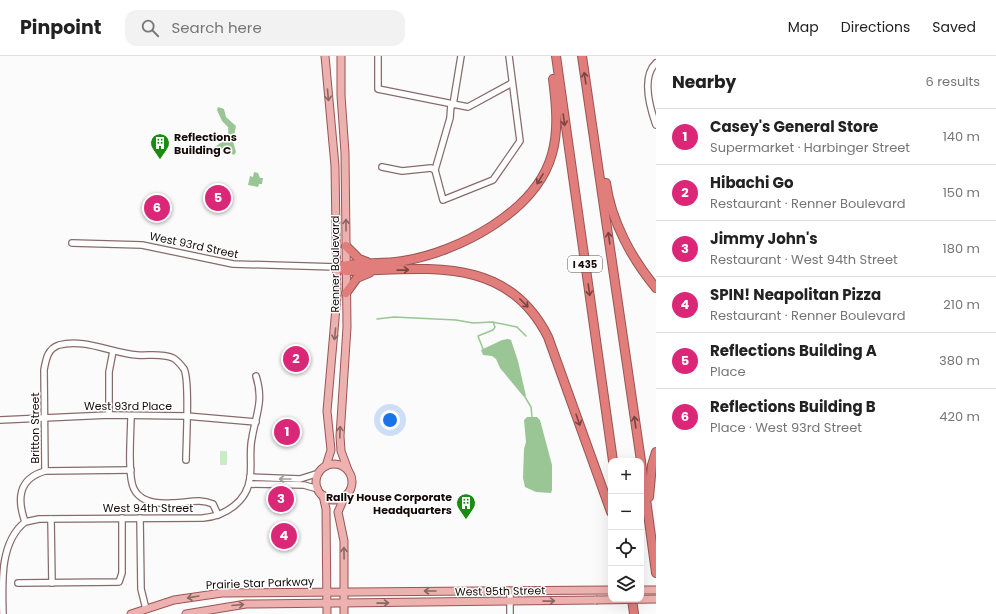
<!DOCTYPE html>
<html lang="en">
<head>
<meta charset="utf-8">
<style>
	:root { --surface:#fff; --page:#f2f2f2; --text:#222; --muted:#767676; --line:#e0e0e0; --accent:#db2777 }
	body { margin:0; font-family:Poppins,sans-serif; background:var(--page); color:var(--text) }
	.controls { position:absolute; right:12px; bottom:12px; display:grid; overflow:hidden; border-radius:8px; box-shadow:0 4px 16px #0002 }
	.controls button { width:36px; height:36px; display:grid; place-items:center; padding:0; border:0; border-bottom:1px solid var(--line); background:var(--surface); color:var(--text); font:20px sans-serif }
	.you { position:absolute; left:390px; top:364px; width:14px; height:14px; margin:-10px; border:3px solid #fff; border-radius:50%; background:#1a73e8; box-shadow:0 0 0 6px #1a73e833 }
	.badge { display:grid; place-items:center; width:26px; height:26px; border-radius:50%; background:var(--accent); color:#fff; font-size:13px; font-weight:700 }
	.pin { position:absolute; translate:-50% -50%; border:2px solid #fff; box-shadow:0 1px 4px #0006 }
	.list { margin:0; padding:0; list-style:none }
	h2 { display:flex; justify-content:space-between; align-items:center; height:52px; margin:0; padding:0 16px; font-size:17px }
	h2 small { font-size:13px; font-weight:400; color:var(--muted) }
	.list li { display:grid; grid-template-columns:26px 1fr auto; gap:12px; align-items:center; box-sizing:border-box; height:56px; padding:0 16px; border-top:1px solid var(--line) }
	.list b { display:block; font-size:15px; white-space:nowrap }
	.list p { margin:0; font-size:13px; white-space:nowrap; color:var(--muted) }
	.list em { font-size:13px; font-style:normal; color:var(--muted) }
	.icon { flex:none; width:22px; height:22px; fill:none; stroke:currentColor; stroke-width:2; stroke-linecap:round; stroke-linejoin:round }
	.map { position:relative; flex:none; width:656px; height:558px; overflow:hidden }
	header { display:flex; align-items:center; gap:24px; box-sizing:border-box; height:56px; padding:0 20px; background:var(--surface); border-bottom:1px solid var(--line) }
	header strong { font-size:19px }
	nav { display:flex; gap:22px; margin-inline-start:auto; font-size:14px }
	.search { width:280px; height:36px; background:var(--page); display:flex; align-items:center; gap:10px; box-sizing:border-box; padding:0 14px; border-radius:12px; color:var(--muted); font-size:15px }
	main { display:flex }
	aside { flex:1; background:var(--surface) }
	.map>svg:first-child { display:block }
</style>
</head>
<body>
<header>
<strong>Pinpoint</strong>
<div class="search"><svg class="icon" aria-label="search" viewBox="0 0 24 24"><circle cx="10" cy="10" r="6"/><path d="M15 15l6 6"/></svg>Search here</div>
<nav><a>Map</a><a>Directions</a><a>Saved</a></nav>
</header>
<main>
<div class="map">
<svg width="656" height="558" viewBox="0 0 656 558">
	<rect width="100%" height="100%" fill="#fbfbfb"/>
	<rect fill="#cbeac8" x="220" y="395" width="7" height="14"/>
	<g fill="#9ac695">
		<path d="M218,51L224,53L226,61L236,70L233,85L236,96L234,99L225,94L214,92C222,85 230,84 228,71L222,65L217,54Z"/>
		<path d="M254,116L258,117L260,122H263L262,128H259L258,131L248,129L250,120L253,121Z"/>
		<path d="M508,283L511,284L518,305L526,340L524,341L500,312L496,303L492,300L483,299L481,294L502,284Z"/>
		<path d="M527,361H537L540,364L552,409V434L551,437L536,436L525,431L523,422L524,393L526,386L524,364Z"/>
	</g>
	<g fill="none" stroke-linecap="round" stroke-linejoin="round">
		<g stroke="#9ac695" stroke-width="1.5">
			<path d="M377,263L394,261L456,264L473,267L492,266L517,271L526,280"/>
			<path d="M483,293L478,280L493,274L495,271L493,266"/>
			<path d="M525,341L531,351L532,361"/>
		</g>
		<defs>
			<g id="minor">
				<path d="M378,0V33L468,51L512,27"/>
				<path d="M656,7C641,21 650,52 656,69"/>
				<path d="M451,48L450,62L435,114L443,144L493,124L520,85L509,0"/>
				<path d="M453,49L461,0"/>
				<path d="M382,111L402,115L431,112L435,114"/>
				<path d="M72,187L142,189L233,208L337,211"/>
				<path d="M109,359V316L113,295"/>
				<path d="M131,360C131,376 127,420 134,433C141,447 158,448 172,447C188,447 198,442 213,448L218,459"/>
				<path d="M0,364L109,359L186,360L256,366"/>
				<path d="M45,415L131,414"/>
				<path d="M250,421L300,423L319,417"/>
				<path d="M249,428L304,429L318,433"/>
				<path d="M140,462L141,533L146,553"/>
				<path d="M51,463L52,527"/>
				<path d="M25,466L39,463L203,462C225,460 247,446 250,422C252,409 249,395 252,382C256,358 264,345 256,320"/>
				<path d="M18,527L119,526L122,517V462"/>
				<path d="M510,536V558"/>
				<path d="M3,558C2,525 0,486 25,466C17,443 18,423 45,415L44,314C46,304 47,293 59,289C84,282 112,297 137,299C149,300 161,297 173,302C177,304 181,309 184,313C190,324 186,388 186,404"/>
			</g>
			<g id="major">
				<path d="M325,0L335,110L337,240L327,355L331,394L326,410"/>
				<path d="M341,0V39L345,97L347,271L340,380L341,395L348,414"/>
				<circle cx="334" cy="426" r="18"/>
				<path d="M323,439L326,453L327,558"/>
				<path d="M641,534H656"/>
				<path d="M131,558L174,544L222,537L611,534"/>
				<path d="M186,558L246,548L596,544"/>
				<path d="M344,558V485L338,456L345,440"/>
			</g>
			<g id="highway">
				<path d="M556,0L613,405"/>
				<path d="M582,0L641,405"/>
				<path d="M606,127C611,165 632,203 656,232"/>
				<path d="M346,190L359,203L367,206"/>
				<path d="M337,211L346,215C425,214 506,197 548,281L611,456"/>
				<path d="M337,211C358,205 381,209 403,205C458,196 536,156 552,98C559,74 556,47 553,23"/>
				<path d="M346,237L357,222L369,217"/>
				<path d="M641,406L656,517"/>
				<path d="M649,441L652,409L656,396"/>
				<path d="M632,543L634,558"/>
			</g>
		</defs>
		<use href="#minor" stroke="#886b69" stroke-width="8"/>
		<use href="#major" stroke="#995553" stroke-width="9"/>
		<use href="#highway" stroke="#995553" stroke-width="10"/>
		<use href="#minor" stroke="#fff" stroke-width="5.5"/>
		<use href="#major" stroke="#edb2b0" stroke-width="7"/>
		<use href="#highway" stroke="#e17e7c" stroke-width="8"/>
		<defs>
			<path id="major-bridge" d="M596,544L656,543"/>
		</defs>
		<use href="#major-bridge" stroke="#995553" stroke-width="9" stroke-linecap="butt"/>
		<use href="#major-bridge" stroke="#edb2b0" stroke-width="7"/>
	</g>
	<defs><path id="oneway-shaft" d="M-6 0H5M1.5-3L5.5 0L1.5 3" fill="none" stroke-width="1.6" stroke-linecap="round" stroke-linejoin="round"/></defs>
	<g stroke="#7a4442">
		<use href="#oneway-shaft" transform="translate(585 22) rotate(-99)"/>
		<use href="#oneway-shaft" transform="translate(564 64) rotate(82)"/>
		<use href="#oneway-shaft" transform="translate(540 123) rotate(122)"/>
		<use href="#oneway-shaft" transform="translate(609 182) rotate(-98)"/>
		<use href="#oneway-shaft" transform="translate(403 214) rotate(-1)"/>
		<use href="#oneway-shaft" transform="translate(589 234) rotate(82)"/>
		<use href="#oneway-shaft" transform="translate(524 247) rotate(45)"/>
		<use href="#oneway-shaft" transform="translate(578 364) rotate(71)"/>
		<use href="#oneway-shaft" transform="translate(635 366) rotate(-98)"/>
	</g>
	<g stroke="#8b6664">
		<use href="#oneway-shaft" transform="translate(328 39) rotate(85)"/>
		<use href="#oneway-shaft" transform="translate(346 169) rotate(-90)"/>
		<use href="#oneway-shaft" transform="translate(335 278) rotate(96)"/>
		<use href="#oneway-shaft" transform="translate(340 376) rotate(-88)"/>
		<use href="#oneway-shaft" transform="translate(344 497) rotate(-91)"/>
		<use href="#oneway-shaft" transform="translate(430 535) rotate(180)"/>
		<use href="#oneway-shaft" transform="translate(193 541) rotate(170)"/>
		<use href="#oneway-shaft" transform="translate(549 545) rotate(-1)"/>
		<use href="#oneway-shaft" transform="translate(383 547) rotate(-1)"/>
		<use href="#oneway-shaft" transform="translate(238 549) rotate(-5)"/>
	</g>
	<use stroke="#a19d9c" href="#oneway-shaft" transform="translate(285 423) rotate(180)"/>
	<defs>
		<symbol id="building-pin" viewBox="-11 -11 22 30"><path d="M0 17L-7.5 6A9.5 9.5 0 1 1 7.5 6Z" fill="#1a8c12" stroke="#fff"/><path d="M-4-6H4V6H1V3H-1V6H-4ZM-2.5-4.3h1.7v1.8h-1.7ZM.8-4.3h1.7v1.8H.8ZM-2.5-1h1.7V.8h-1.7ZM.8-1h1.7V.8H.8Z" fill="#fff"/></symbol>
	</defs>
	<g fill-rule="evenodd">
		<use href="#building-pin" x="149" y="76" width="22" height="30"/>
		<use href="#building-pin" x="455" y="436" width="22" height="30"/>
	</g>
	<g text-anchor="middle" stroke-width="3" stroke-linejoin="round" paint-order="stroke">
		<rect fill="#fff" stroke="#5a5352" stroke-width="1" x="568" y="200" width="34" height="16" rx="3"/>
		<g font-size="10" font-weight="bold" fill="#130908">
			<text x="585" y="212">I 435</text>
		</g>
		<g font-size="11" font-weight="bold" fill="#130908" stroke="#fff" text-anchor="start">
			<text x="174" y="85">Reflections<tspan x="174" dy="13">Building C</tspan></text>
			<text x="452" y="445" text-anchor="end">Rally House Corporate<tspan x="452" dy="13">Headquarters</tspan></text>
		</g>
		<g font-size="11" fill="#130908" stroke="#fff">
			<text transform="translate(194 189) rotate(12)" y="4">West 93rd Street</text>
			<text transform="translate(335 208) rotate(-90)" y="4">Renner Boulevard</text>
			<text x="128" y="354">West 93rd Place</text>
			<text transform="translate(35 372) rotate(-90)" y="4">Britton Street</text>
			<text x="148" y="456">West 94th Street</text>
			<text transform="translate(260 527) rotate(-2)" y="4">Prairie Star Parkway</text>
			<text transform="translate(500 535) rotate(-1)" y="4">West 95th Street</text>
		</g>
	</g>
</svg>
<div class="controls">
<button>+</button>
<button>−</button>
<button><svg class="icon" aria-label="locate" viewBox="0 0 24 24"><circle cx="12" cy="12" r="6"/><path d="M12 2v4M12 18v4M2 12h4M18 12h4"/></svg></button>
<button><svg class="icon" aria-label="layers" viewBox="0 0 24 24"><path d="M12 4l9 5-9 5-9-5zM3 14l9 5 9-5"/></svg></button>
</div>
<div class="you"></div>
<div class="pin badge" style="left:287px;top:376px">1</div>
<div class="pin badge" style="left:296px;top:303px">2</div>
<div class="pin badge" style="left:281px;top:443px">3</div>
<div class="pin badge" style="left:284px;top:480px">4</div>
<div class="pin badge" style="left:218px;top:142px">5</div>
<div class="pin badge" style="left:157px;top:152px">6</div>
</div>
<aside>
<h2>Nearby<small>6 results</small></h2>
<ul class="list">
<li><span class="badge">1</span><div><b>Casey's General Store</b><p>Supermarket · Harbinger Street</p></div><em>140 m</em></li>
<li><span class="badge">2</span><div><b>Hibachi Go</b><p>Restaurant · Renner Boulevard</p></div><em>150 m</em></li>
<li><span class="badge">3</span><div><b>Jimmy John's</b><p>Restaurant · West 94th Street</p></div><em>180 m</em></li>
<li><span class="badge">4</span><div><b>SPIN! Neapolitan Pizza</b><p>Restaurant · Renner Boulevard</p></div><em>210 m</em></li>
<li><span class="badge">5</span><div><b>Reflections Building A</b><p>Place</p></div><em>380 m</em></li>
<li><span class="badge">6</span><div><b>Reflections Building B</b><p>Place · West 93rd Street</p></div><em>420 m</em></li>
</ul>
</aside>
</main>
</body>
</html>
